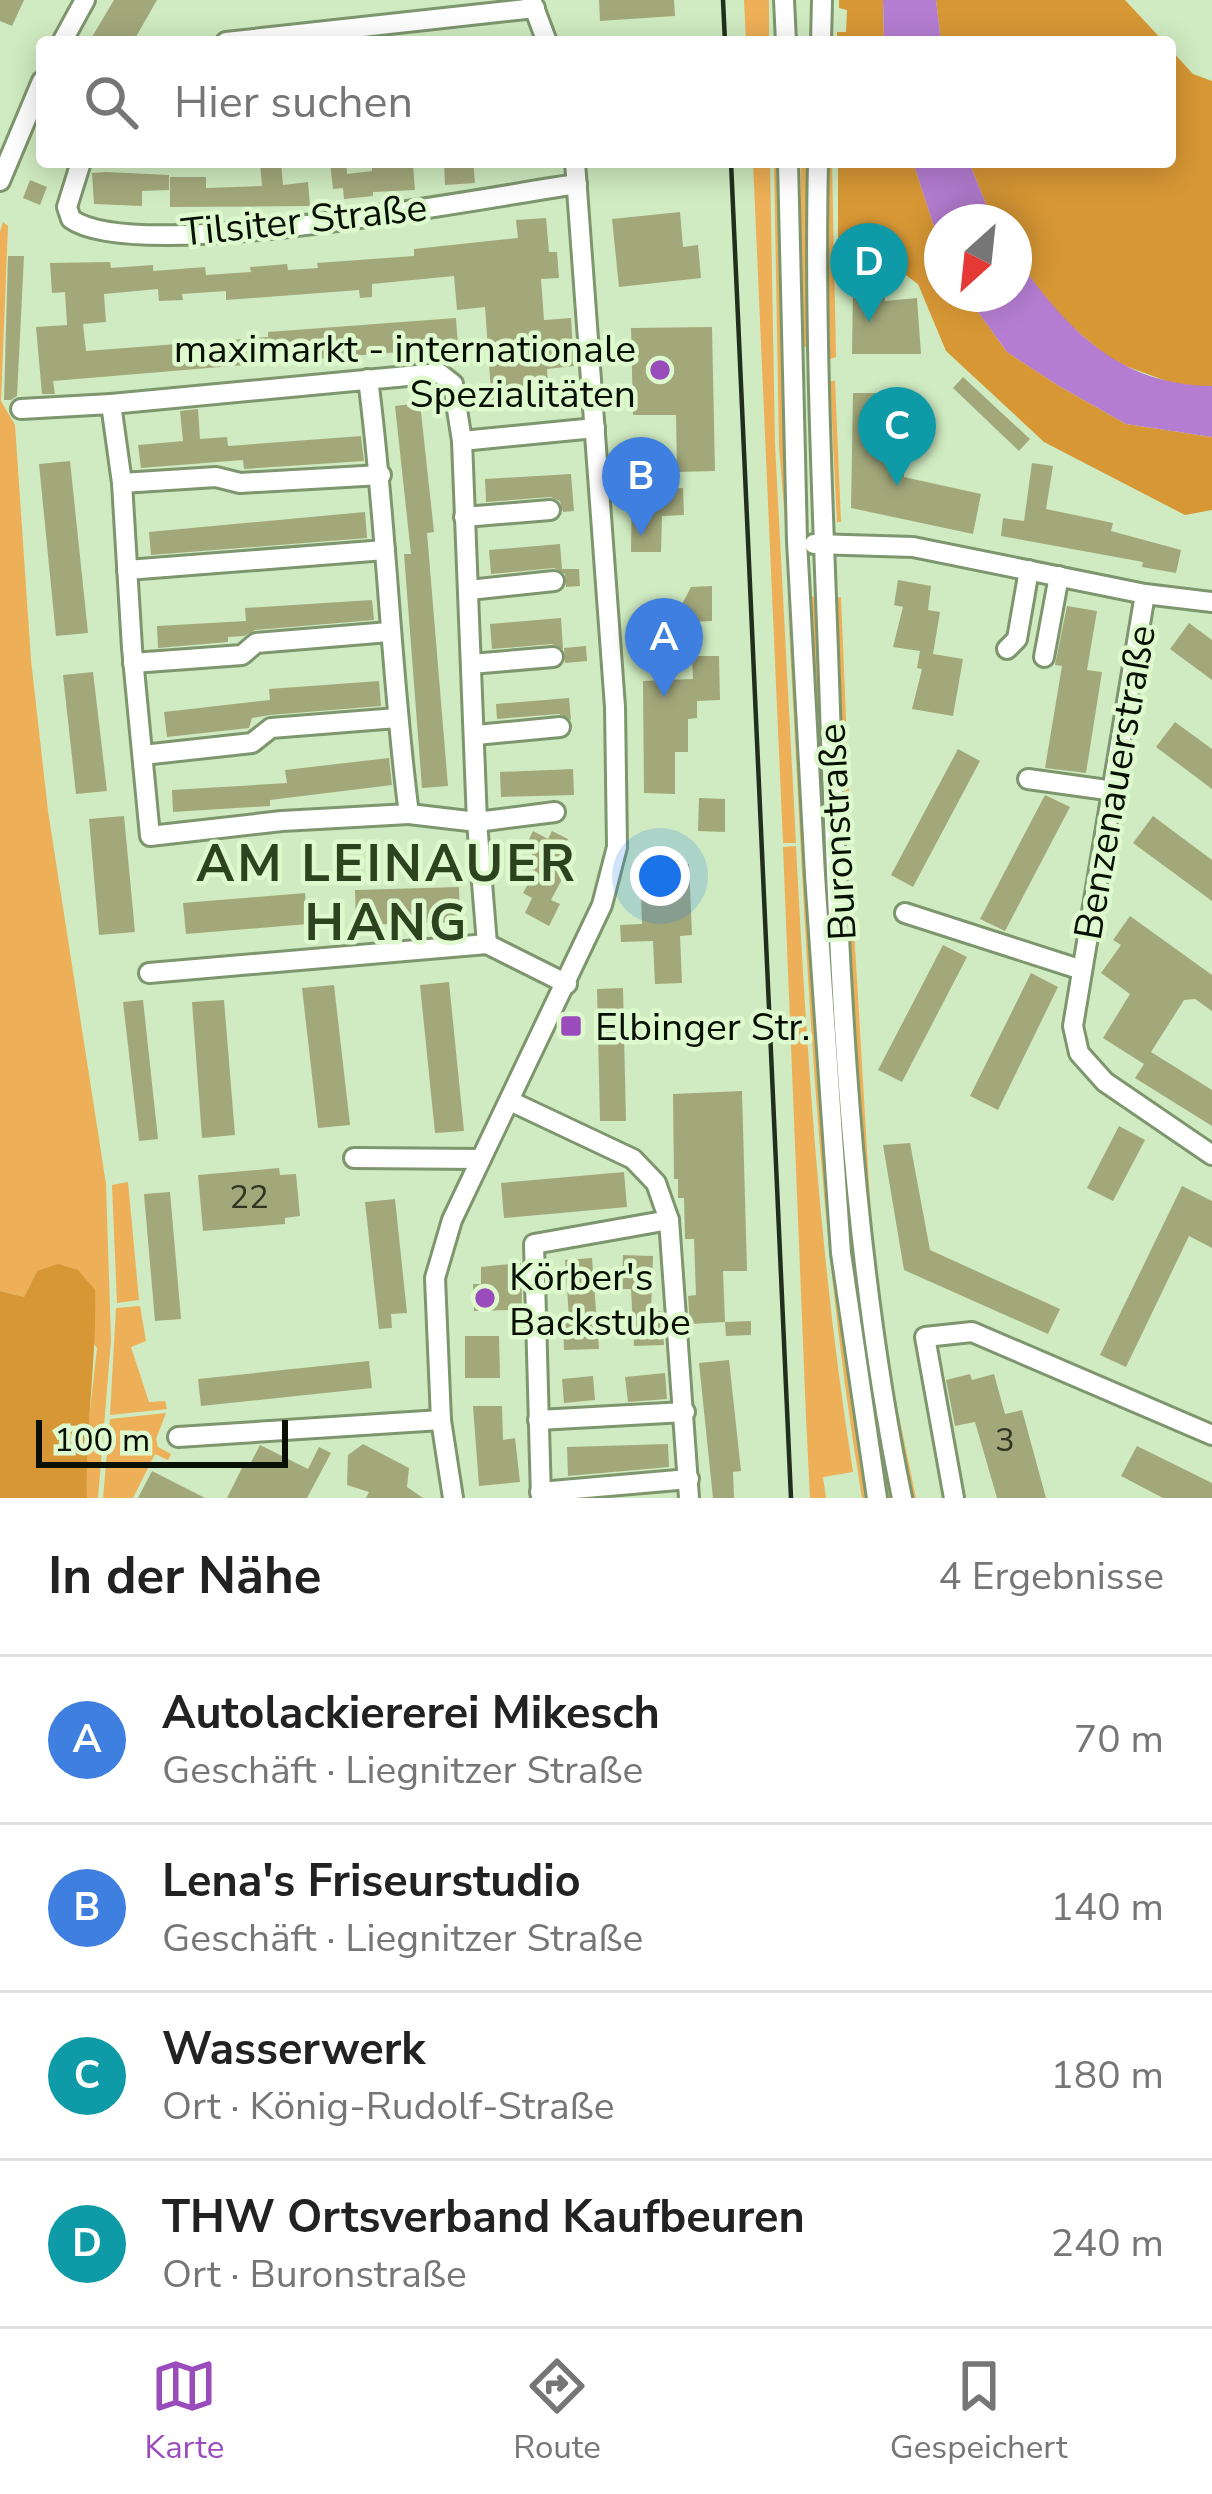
<!DOCTYPE html>
<html lang="de">
<head>
<meta charset="utf-8">
<style>
	:root { --surface:#fff; --page:#f2f2f2; --text:#222; --muted:#767676; --line:#e0e0e0; --accent:#9a4cbd }
	body { margin:0; font-family:"Nunito Sans",sans-serif; background:var(--page); color:var(--text) }
	.compass { position:absolute; left:924px; top:204px; width:108px; height:108px; border-radius:50%; background:var(--surface); box-shadow:0 6px 30px #0003; rotate:207deg }
	.scale { position:absolute; left:36px; bottom:30px; width:252px; box-sizing:border-box; padding-left:12px; border:6px solid #071003; border-top:0; font-size:33px; line-height:42px; white-space:nowrap; color:#071003; -webkit-text-stroke:9px #ddf9cd; paint-order:stroke }
	.you { position:absolute; left:660px; top:876px; width:42px; height:42px; margin:-30px; border:9px solid #fff; border-radius:50%; background:#1a73e8; box-shadow:0 0 0 18px #1a73e833 }
	.badge { display:grid; place-items:center; width:78px; height:78px; border-radius:50%; background:var(--accent); color:#fff; font-size:39px; font-weight:700 }
	.pin { position:absolute; translate:-50% -99px; filter:drop-shadow(0 3px 6px #0008) }
	.pin::after { content:''; position:absolute; top:63px; width:42px; height:36px; background:inherit; clip-path:polygon(0 0,100% 0,50% 100%) }
	.list { margin:0; padding:0; list-style:none }
	h2 { display:flex; justify-content:space-between; align-items:center; height:156px; margin:0; padding:0 48px; font-size:51px }
	h2 small { font-size:39px; font-weight:400; color:var(--muted) }
	.list li { display:grid; grid-template-columns:78px 1fr auto; gap:36px; align-items:center; box-sizing:border-box; height:168px; padding:0 48px; border-top:3px solid var(--line) }
	.list b { display:block; font-size:45px; white-space:nowrap }
	.list p { margin:0; font-size:39px; white-space:nowrap; color:var(--muted) }
	.list em { font-size:39px; font-style:normal; color:var(--muted) }
	.icon { flex:none; width:66px; height:66px; fill:none; stroke:currentColor; stroke-width:2; stroke-linecap:round; stroke-linejoin:round }
	.map { position:relative; flex:none; width:1212px; height:1498px; overflow:hidden }
	.search { position:absolute; background:var(--surface); box-shadow:0 6px 30px #0003; left:36px; right:36px; top:36px; height:132px; display:flex; align-items:center; gap:30px; box-sizing:border-box; padding:0 42px; border-radius:12px; color:var(--muted); font-size:45px }
	.sheet { height:828px; background:var(--surface) }
	nav { display:flex; justify-content:space-around; align-items:center; box-sizing:border-box; height:168px; border-top:3px solid var(--line); background:var(--surface); font-size:33px; color:var(--muted) }
	nav a { display:grid; justify-items:center; gap:6px }
	nav .on { color:var(--accent) }
	.map>svg:first-child { display:block }
</style>
</head>
<body>
<div class="map">
<svg width="1212" height="1498" viewBox="0 0 1212 1498">
	<rect width="100%" height="100%" fill="#d0ebc1"/>
	<g fill="#edaf57">
		<path d="M744,0H769V42H746Z"/>
		<path d="M753,162H770L775,444L796,843H783Z"/>
		<path d="M774,162H780L790,584L779,446Z"/>
		<path d="M801,162H810L811,349L802,346L800,329Z"/>
		<path d="M825,162H832L836,357L830,359Z"/>
		<path d="M3,222L8,226L1,401L15,425L31,660L48,811L106,1184L111,1341L98,1498H87L86,1446L97,1348L37,1271L24,1297L0,1291V232Z"/>
		<path d="M830,381H835L841,522H837Z"/>
		<path d="M787,595L834,1253L868,1498H862C812,1199 805,897 787,595Z"/>
		<path d="M818,596L856,1251L881,1436L894,1498H885L848,1253L808,597Z"/>
		<path d="M841,597L851,841H844L837,598Z"/>
		<path d="M796,846C807,1057 820,1264 853,1472L823,1477L826,1498H810L806,1417L783,847Z"/>
		<path d="M846,913H853L873,1251L889,1368L916,1498H909C868,1305 859,1109 846,913Z"/>
		<path d="M128,1182L139,1300L117,1303L112,1185Z"/>
		<path d="M140,1306L146,1341L131,1347L149,1402L165,1401L167,1409L110,1415L116,1308Z"/>
		<path d="M166,1413L156,1439L158,1447L171,1454L168,1460L155,1454L133,1498H103L110,1419Z"/>
	</g>
	<g fill="#d79735">
		<path d="M839,0H883L884,42H837V32H846L847,10L839,8Z"/>
		<path d="M936,0H1125L1164,42H941Z"/>
		<path d="M1170,49L1193,74L1212,81V386H1180L1112,361L1056,313L1014,255V222H993L969,162H1170Z"/>
		<path d="M838,162H913L942,251V294H965L1007,352L1059,386L1126,424L1212,437V510L1185,515L1044,442L946,351L918,284L892,265L876,241L838,238Z"/>
		<path d="M58,1264L78,1270L95,1290C97,1360 85,1428 87,1498H0V1291L24,1297L37,1271Z"/>
	</g>
	<g fill="#b57dd1">
		<path d="M883,0H936L941,42H884Z"/>
		<path d="M913,162H969L993,222H942V251Z"/>
		<path d="M1014,255C1066,327 1116,385 1212,386V437L1126,424L1059,386L1007,352L965,294H1014Z"/>
	</g>
	<g fill="#a3a87b">
		<path d="M0,0H24L12,26L0,21Z"/>
		<path d="M114,0H157L133,42H89Z"/>
		<path d="M599,0H674L675,16L600,21Z"/>
		<path d="M260,162H281L283,185L308,182L310,206L170,207V177H206V188L262,186Z"/>
		<path d="M330,162H346L347,174L372,171V162H387V167L413,165L415,190L373,192V196L344,199L343,188L333,189Z"/>
		<path d="M444,162H473L475,183L445,185Z"/>
		<path d="M106,172L169,175V190L142,191V206L94,204L92,173Z"/>
		<path d="M30,180L47,187L40,205L23,198Z"/>
		<path d="M680,212L683,247L698,245L701,278L619,287L612,219Z"/>
		<path d="M546,218L549,252H557L559,278L541,279L544,320L571,318L574,366L547,369L549,401L492,406L485,307L457,310L454,276L372,284V297L360,298L359,290L226,300V291L182,294L183,300L159,301L158,289L104,294L106,322L83,324L86,351L268,337V332L456,318L458,347L53,381L55,394H42L36,327L67,325L65,292L52,293L50,263L110,262L111,268L153,265V271L205,267L206,275L251,272L250,267L287,264L288,270L318,268L317,263L414,256V249L518,238L516,220Z"/>
		<path d="M8,256H24L17,396L11,400H4Z"/>
		<path d="M853,290H885V301L917,298L921,354H852Z"/>
		<path d="M712,327L715,471L677,472L676,415H633L631,328Z"/>
		<path d="M963,377L1030,439L1019,451L953,388Z"/>
		<path d="M853,393H913L912,434H903L904,477L981,494L973,534L851,508Z"/>
		<path d="M420,403L434,532L427,533L448,786L422,788L404,554H411L395,406Z"/>
		<path d="M198,409L200,439L227,437L228,446L361,436L364,461L244,469L243,460L141,468L138,445L183,441L180,411Z"/>
		<path d="M70,461L88,633L56,636L39,464Z"/>
		<path d="M1032,463L1053,466L1046,509L1113,523L1111,531L1181,550L1176,573L1142,567L1143,562L1001,536L1003,518L1024,521Z"/>
		<path d="M571,474L574,511L563,512L560,501L550,497L486,502L485,479Z"/>
		<path d="M649,478V490L683,488L684,515L662,516L661,552H631L632,479Z"/>
		<path d="M365,512L367,538L151,555L149,532Z"/>
		<path d="M560,544L562,569H579L580,586L566,587L565,574L554,568L491,574L489,550Z"/>
		<path d="M898,580L931,586L928,610L940,612L933,654L963,659L953,716L912,709L922,669L917,668L920,651L893,647L903,607L894,605Z"/>
		<path d="M712,586V621L690,622V635H662L661,608H680L691,587Z"/>
		<path d="M372,600L374,620L255,630L244,636L228,637V642L158,648L157,626L246,621L245,608Z"/>
		<path d="M1067,606L1097,611L1087,670L1102,672L1086,773L1045,768L1062,666L1055,665Z"/>
		<path d="M561,618L563,649L552,644L492,649L490,624Z"/>
		<path d="M1189,623L1212,640V680L1170,649Z"/>
		<path d="M586,646L587,661L565,663L564,648Z"/>
		<path d="M692,656H719L720,700L697,701V718L688,719V752H675V794L644,793L643,681L693,679Z"/>
		<path d="M93,672L107,791L76,794L63,675Z"/>
		<path d="M379,681L381,706L270,715L252,718L249,728L167,737L164,712L270,700L269,689Z"/>
		<path d="M569,698L571,720L559,714L497,719L496,704Z"/>
		<path d="M1175,722L1212,749V789L1156,747Z"/>
		<path d="M958,749L980,761L913,887L891,875Z"/>
		<path d="M389,758L392,785L270,800V806L173,812L172,790L287,783L285,770Z"/>
		<path d="M573,769L574,795L501,797L500,772Z"/>
		<path d="M1045,795L1070,807L1005,931L980,919Z"/>
		<path d="M699,798L725,799V832L698,831Z"/>
		<path d="M124,816L135,932L99,935L89,819Z"/>
		<path d="M1153,816L1212,860V901L1133,843Z"/>
		<path d="M533,831L548,839L552,831L568,839L558,858L570,864L551,900L560,904L549,926L525,913L532,898L523,893L535,871L527,867L533,855L524,850Z"/>
		<path d="M689,864L692,935L680,936L682,983L655,984L653,941L621,942L620,925L642,924L640,866Z"/>
		<path d="M459,887L460,922L356,925L355,890Z"/>
		<path d="M305,893L308,924L186,934L183,903Z"/>
		<path d="M1130,916L1212,975V1011L1195,999L1184,1000L1151,1052L1212,1090V1126L1135,1078L1144,1064L1103,1038L1130,994L1101,973L1121,945L1113,940Z"/>
		<path d="M943,945L967,957L902,1082L878,1070Z"/>
		<path d="M1031,973L1058,987L998,1110L970,1096Z"/>
		<path d="M449,982L464,1131L435,1133L420,985Z"/>
		<path d="M334,985L350,1125L318,1128L302,988Z"/>
		<path d="M623,988L626,1121H600L597,989Z"/>
		<path d="M143,1000L158,1139L139,1141L123,1002Z"/>
		<path d="M224,1000L235,1135L202,1138L192,1002Z"/>
		<path d="M742,1091L747,1271H723L725,1322L690,1324L688,1296L696,1295L694,1239H685L684,1198H678V1179H674L673,1094Z"/>
		<path d="M1119,1126L1145,1140L1113,1201L1087,1188Z"/>
		<path d="M910,1143L930,1250L1060,1309L1048,1334L904,1270L883,1145Z"/>
		<path d="M279,1168L280,1175L296,1174L300,1216L285,1218V1224L203,1231L198,1175Z"/>
		<path d="M624,1172L627,1207L504,1218L501,1183Z"/>
		<path d="M1182,1186L1212,1201V1248L1189,1236L1126,1367L1100,1355Z"/>
		<path d="M170,1192L181,1319L155,1321L144,1194Z"/>
		<path d="M395,1199L407,1313L391,1314L392,1328L379,1329L365,1202Z"/>
		<path d="M623,1255L653,1256L651,1311H662L664,1345L634,1346L631,1289H622Z"/>
		<path d="M592,1258L599,1349L564,1350L563,1318H569L565,1260Z"/>
		<path d="M521,1263L522,1305H513V1310L474,1311L473,1284H481V1267Z"/>
		<path d="M751,1321V1335L726,1336L725,1322Z"/>
		<path d="M465,1336H499L500,1378H465Z"/>
		<path d="M729,1360L741,1471L733,1472L734,1498H713L699,1363Z"/>
		<path d="M369,1361L372,1388L201,1406L198,1379Z"/>
		<path d="M665,1373L667,1399L628,1402L625,1377Z"/>
		<path d="M970,1374L972,1380L994,1374L1005,1414L1022,1410L1046,1498H997L975,1422L955,1426L946,1380Z"/>
		<path d="M593,1376L595,1400L564,1403L562,1379Z"/>
		<path d="M473,1406H502L503,1440L515,1438L520,1482L479,1486Z"/>
		<path d="M363,1444L409,1468L407,1487L423,1498H366L369,1492L347,1485L348,1455Z"/>
		<path d="M668,1444L669,1467L568,1476L567,1447Z"/>
		<path d="M260,1445L308,1469L319,1447L331,1453L307,1498H227L243,1466L248,1468Z"/>
		<path d="M1137,1446L1212,1483V1498H1163L1121,1476Z"/>
		<path d="M152,1471L205,1498H138Z"/>
	</g>
	<g fill="none" stroke-linecap="round" stroke-linejoin="round">
		<defs>
			<g id="minor">
				<path d="M784,0L786,42"/>
				<path d="M532,2L547,42"/>
				<path d="M62,42L85,0"/>
				<path d="M226,42L535,8"/>
				<path d="M821,42L822,0"/>
				<path d="M81,162L67,207L71,219C137,266 486,197 577,184"/>
				<path d="M788,162L797,541L815,875L841,1253L877,1498"/>
				<path d="M818,162C814,344 824,527 830,709C839,972 849,1240 902,1498"/>
				<path d="M0,181L42,81"/>
				<path d="M368,379C387,523 390,669 409,814L282,821L150,836L132,648L122,483L111,404L439,373L453,384L462,441L595,428"/>
				<path d="M21,409L111,404"/>
				<path d="M462,441L477,822L487,944"/>
				<path d="M122,483L216,477L240,483L381,475"/>
				<path d="M464,517L550,510"/>
				<path d="M814,544L913,547L1145,594L1212,602"/>
				<path d="M127,570L385,550"/>
				<path d="M469,590L554,581"/>
				<path d="M1145,594L1073,1026L1079,1053L1105,1082L1212,1155"/>
				<path d="M1007,649L1017,639L1029,570"/>
				<path d="M1044,657L1059,576"/>
				<path d="M133,663L242,655L256,643L389,632"/>
				<path d="M471,664L553,657"/>
				<path d="M476,735L560,727"/>
				<path d="M143,755L252,743L271,728L397,718"/>
				<path d="M1028,779L1114,791"/>
				<path d="M409,814L477,822L555,812"/>
				<path d="M905,913L1082,970"/>
				<path d="M149,973L487,944L567,984"/>
				<path d="M510,1101L633,1159L656,1183L669,1220L689,1498"/>
				<path d="M354,1158L481,1159"/>
				<path d="M538,1420L685,1412"/>
				<path d="M178,1437L441,1420"/>
				<path d="M540,1492L689,1479"/>
				<path d="M453,1498L441,1420L435,1278L452,1220L602,905L617,847L615,707L575,162"/>
				<path d="M541,1498L534,1244L669,1220"/>
				<path d="M954,1498L925,1337L972,1332L1212,1435"/>
			</g>
		</defs>
		<use href="#minor" stroke="#7d966e" stroke-width="24"/>
		<use href="#minor" stroke="#fff" stroke-width="18"/>
		<g stroke="#222e1d" stroke-width="4.5">
			<path d="M723,0L725,42"/>
			<path d="M731,162L791,1498"/>
		</g>
	</g>
	<g fill="#9a4cbd" stroke="#ddf9cd" stroke-width="4.5">
		<circle cx="660" cy="370" r="12"/>
		<rect x="559" y="1014" width="24" height="24" rx="6"/>
		<circle cx="485" cy="1298" r="12"/>
	</g>
	<g text-anchor="middle" stroke-width="9" stroke-linejoin="round" paint-order="stroke">
		<g font-size="33" fill="#2e3621">
			<text x="249" y="1208">22</text>
			<text x="1005" y="1451">3</text>
		</g>
		<g font-size="39" fill="#071003" stroke="#ddf9cd">
			<text transform="translate(304 219) rotate(-6)" y="14">Tilsiter Straße</text>
			<text transform="translate(1114 782) rotate(-80)" y="14">Benzenauerstraße</text>
			<text transform="translate(836 832) rotate(-93)" y="14">Buronstraße</text>
		</g>
		<g font-size="39" fill="#071003" stroke="#ddf9cd" text-anchor="start">
			<text x="636" y="362" text-anchor="end">maximarkt - internationale<tspan x="636" dy="45">Spezialitäten</tspan></text>
			<text x="595" y="1040">Elbinger Str.</text>
			<text x="509" y="1290">Körber's<tspan x="509" dy="45">Backstube</tspan></text>
		</g>
		<g font-size="51" font-weight="bold" letter-spacing="3" fill="#2d421e" stroke="#ddf9cd">
			<text x="387" y="881">AM LEINAUER<tspan x="387" dy="59">HANG</tspan></text>
		</g>
	</g>
</svg>
<svg class="compass" viewBox="-18 -18 36 36"><path d="M0-13l5 13h-10z" fill="#e53935"/><path d="M0 13l5-13h-10z" fill="#767676"/></svg>
<div class="scale">100 m</div>
<div class="you"></div>
<div class="pin badge" style="left:664px;top:697px;background:#3f7fe0">A</div>
<div class="pin badge" style="left:641px;top:536px;background:#3f7fe0">B</div>
<div class="pin badge" style="left:897px;top:486px;background:#0f9aa8">C</div>
<div class="pin badge" style="left:869px;top:322px;background:#0f9aa8">D</div>
<div class="search"><svg class="icon" aria-label="search" viewBox="0 0 24 24"><circle cx="10" cy="10" r="6"/><path d="M15 15l6 6"/></svg>Hier suchen</div>
</div>
<section class="sheet">
<h2>In der Nähe<small>4 Ergebnisse</small></h2>
<ul class="list">
<li><span class="badge" style="background:#3f7fe0">A</span><div><b>Autolackiererei Mikesch</b><p>Geschäft · Liegnitzer Straße</p></div><em>70 m</em></li>
<li><span class="badge" style="background:#3f7fe0">B</span><div><b>Lena's Friseurstudio</b><p>Geschäft · Liegnitzer Straße</p></div><em>140 m</em></li>
<li><span class="badge" style="background:#0f9aa8">C</span><div><b>Wasserwerk</b><p>Ort · König-Rudolf-Straße</p></div><em>180 m</em></li>
<li><span class="badge" style="background:#0f9aa8">D</span><div><b>THW Ortsverband Kaufbeuren</b><p>Ort · Buronstraße</p></div><em>240 m</em></li>
</ul>
</section>
<nav>
<a class="on"><svg class="icon" aria-label="map" viewBox="0 0 24 24"><path d="M3 6l6-2 6 2 6-2v14l-6 2-6-2-6 2zM9 4v14M15 6v14"/></svg>Karte</a>
<a><svg class="icon" aria-label="directions" viewBox="0 0 24 24"><path d="M12 3l9 9-9 9-9-9zM9 14v-3h6M13 9l2 2-2 2"/></svg>Route</a>
<a><svg class="icon" aria-label="saved" viewBox="0 0 24 24"><path d="M7 4h10v16l-5-4-5 4z"/></svg>Gespeichert</a>
</nav>
</body>
</html>
